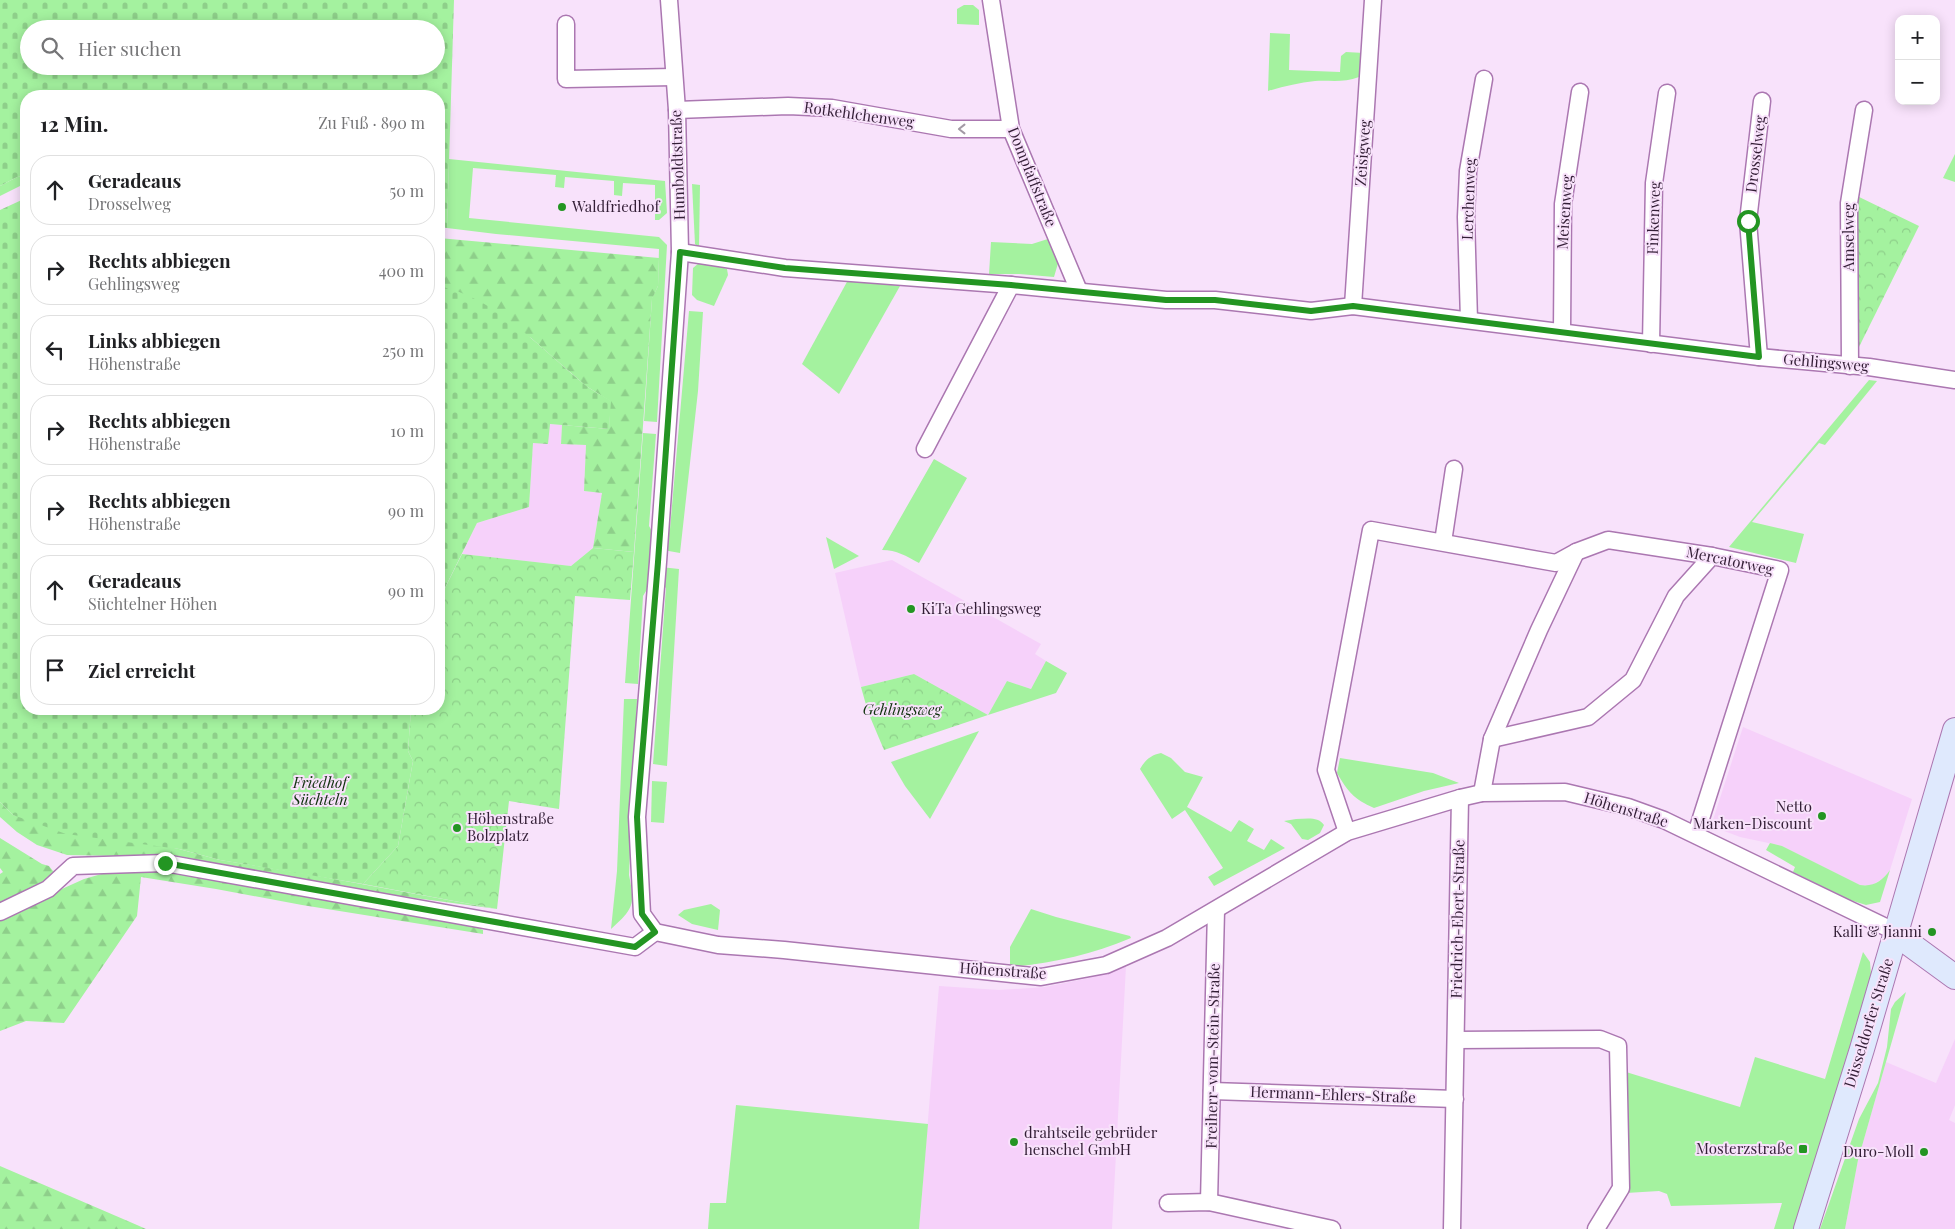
<!DOCTYPE html>
<html lang="de">
<head>
<meta charset="utf-8">
<style>
	:root { --surface:#fff; --page:#f6f6f6; --text:#202124; --muted:#757577; --line:#e0e0e0 }
	body { margin:0; font-family:"Playfair Display",serif; background:var(--page); color:var(--text) }
	.controls { position:absolute; right:15px; top:15px; display:grid; overflow:hidden; border-radius:10px; box-shadow:0 2px 12px #0003 }
	.controls button { width:45px; height:45px; display:grid; place-items:center; padding:0; border:0; border-bottom:1px solid var(--line); background:var(--surface); color:var(--text); font:25px sans-serif }
	.stop { position:absolute; width:15px; height:15px; margin:-11px; border:4px solid #239522; border-radius:50%; background:#fff }
	.stop.end { background:#239522; border-color:#fff; box-shadow:0 1px 5px #0008 }
	.list { margin:0; padding:0; list-style:none }
	h2 { display:flex; justify-content:space-between; align-items:center; height:65px; margin:0; padding:0 20px; font-size:21px }
	h2 small { font-size:16px; font-weight:400; color:var(--muted) }
	.list li { display:grid; grid-template-columns:32px 1fr auto; gap:15px; align-items:center; box-sizing:border-box; height:70px; margin:0 10px 10px; padding:0 10px; border:1px solid var(--line); border-radius:20px }
	.list b { display:block; font-size:19px; white-space:nowrap }
	.list p { margin:0; font-size:16px; white-space:nowrap; color:var(--muted) }
	.list em { font-size:16px; font-style:normal; color:var(--muted) }
	.icon { flex:none; width:28px; height:28px; fill:none; stroke:currentColor; stroke-width:2; stroke-linecap:round; stroke-linejoin:round }
	.map { position:relative; flex:none; width:1955px; height:1229px; overflow:hidden }
	.search { position:absolute; background:var(--surface); box-shadow:0 2px 12px #0003; left:20px; top:20px; width:425px; height:55px; display:flex; align-items:center; gap:12px; box-sizing:border-box; padding:0 18px; border-radius:28px; color:var(--muted); font-size:19px }
	.panel { position:absolute; background:var(--surface); box-shadow:0 2px 12px #0003; left:20px; top:90px; width:425px; height:625px; border-radius:20px }
	.map>svg:first-child { display:block }
</style>
</head>
<body>
<div class="map">
<svg width="1955" height="1229" viewBox="0 0 1955 1229">
	<defs>
		<pattern id="forest-firs" width="22" height="20" patternUnits="userSpaceOnUse" patternTransform="scale(1.25)"><rect width="22" height="20" fill="#a4f29f"/><path d="M5 1l3.5 6h-7zM16 11l3.5 6h-7z" fill="#8ecf8a"/></pattern>
		<pattern id="cemetery-stones" width="16" height="16" patternUnits="userSpaceOnUse" patternTransform="scale(1.25)"><rect width="16" height="16" fill="#a4f29f"/><path d="M2 7V4a2 2 0 0 1 4 0v3zM10 15v-3a2 2 0 0 1 4 0v3z" fill="#8ecf8a"/></pattern>
		<pattern id="park-crowns" width="20" height="18" patternUnits="userSpaceOnUse" patternTransform="scale(1.25)"><rect width="20" height="18" fill="#a4f29f"/><path d="M2 6a3 3 0 1 1 6 0M12 15a3 3 0 1 1 6 0" fill="none" stroke="#8ecf8a"/></pattern>
	</defs>
	<rect width="100%" height="100%" fill="#f8e2fb"/>
	<g fill="#f6d1fa">
		<path d="M549,424L562,425L561,444L586,445L584,491L602,493L593,548L571,566L462,554L477,523L529,507L533,443Z"/>
		<path d="M892,560L1041,644L1035,654L1046,661L1031,689L1007,681L988,715L914,674L861,687L835,573Z"/>
		<path d="M1743,727L1912,799L1890,870L1884,878L1870,886L1860,885L1782,846L1740,837L1711,826Z"/>
		<path d="M1126,966L1112,1229H919L939,986L999,990L1045,987L1089,978Z"/>
		<path d="M1955,1039V1105L1949,1120L1955,1123V1229H1845L1858,1160L1886,1062L1936,1083Z"/>
	</g>
	<g fill="#a4f29f">
		<path d="M964,5H973L979,10V25L957,24V9Z"/>
		<path d="M1270,33L1290,34L1289,70L1340,72L1341,56L1346,52L1364,53L1363,68L1359,77C1344,83 1330,80 1315,81C1299,83 1284,86 1268,91Z"/>
		<path d="M1955,154V182L1943,178Z"/>
		<path d="M449,159L665,181L667,213L659,220H655V185L623,183L622,196L614,195V181L565,177L564,188L555,187L556,175L473,168L469,218L659,237L667,245L657,422L644,421L652,298L658,286L659,249L496,234L447,228Z"/>
		<path d="M26,176V183L0,196V186L17,177Z"/>
		<path d="M692,184L700,185L699,248L695,244Z"/>
		<path d="M1051,238L1059,260L1054,277L1019,274H989L991,242L1032,244Z"/>
		<path d="M706,262L727,269L728,275L714,306L697,300L692,295L693,268L699,263Z"/>
		<path d="M848,280L900,286L839,394L802,364Z"/>
		<path d="M689,311L703,312L698,391L680,553L663,550L664,533L670,529Z"/>
		<path d="M1869,380L1877,381L1825,445L1819,443L1752,522L1804,534L1796,563L1729,547Z"/>
		<path d="M643,433L656,434L649,526L653,533L649,586L643,596L638,684L625,683Z"/>
		<path d="M934,459L967,478L919,563C906,556 897,550 882,550Z"/>
		<path d="M826,537L859,556L834,569Z"/>
		<path d="M661,567L679,569L667,766L653,764L666,588L661,584Z"/>
		<path d="M1046,661L1067,673L1056,693L988,715L1007,681L1031,689Z"/>
		<path d="M624,699H637L629,875C635,905 634,908 611,929L617,871Z"/>
		<path d="M979,731L930,819L905,786L891,762Z"/>
		<path d="M1161,753L1171,758L1185,772L1203,777L1187,807L1231,832L1239,820L1254,829L1247,841L1264,850L1271,839L1285,848L1214,886L1208,877L1223,868L1185,810L1172,819L1140,769C1145,760 1151,755 1161,753Z"/>
		<path d="M1340,758L1433,773L1459,783L1424,791L1374,808C1354,799 1348,792 1337,773Z"/>
		<path d="M652,781L667,782L664,823L651,822Z"/>
		<path d="M1296,819C1306,819 1318,816 1324,825L1320,833L1308,840L1302,839L1291,824L1284,821Z"/>
		<path d="M1770,843L1782,846L1860,885C1874,887 1882,881 1890,870L1880,902L1866,905L1850,900L1793,872L1795,867L1766,850Z"/>
		<path d="M711,904L720,910L718,930L692,924L678,915L684,910Z"/>
		<path d="M1031,909L1056,917L1130,936L1131,938C1090,955 1054,963 1010,967V947Z"/>
		<path d="M1863,952L1870,962L1871,974L1796,1229H1774L1782,1203L1671,1206L1667,1194L1659,1191L1626,1193V1072L1740,1107L1755,1057L1825,1079Z"/>
		<path d="M1906,992L1858,1160L1845,1229H1820L1859,1119L1878,1083L1887,1047L1891,1009L1895,1002Z"/>
		<path d="M736,1105L928,1124L919,1229H708L710,1203H726Z"/>
	</g>
	<g fill="url(#forest-firs)">
		<path d="M439,238L659,258L658,286L652,299L634,552L593,548L602,493L584,491L586,445L561,444L562,425L609,429L610,401L586,386L531,338L439,286Z"/>
		<path d="M0,802L13,815L179,849L220,860L307,874L497,909L318,885L166,857L67,855L37,845L17,832L0,817Z"/>
		<path d="M0,838L42,864L49,866L56,875L49,883L0,905V874L3,872L0,868Z"/>
		<path d="M137,871L165,872L221,880L474,926L483,930V934L302,905L216,889L141,877L137,916L64,1023L26,1021L0,1031V917L84,879L105,873Z"/>
		<path d="M0,1166L137,1225L146,1229H0Z"/>
	</g>
	<g fill="url(#cemetery-stones)" fill-rule="evenodd">
		<path d="M0,0H454L447,228L439,227V96H26V176L17,177L0,186ZM29,29H436V66H29Z"/>
		<path d="M26,198V709H411L408,751L413,761L398,846L363,884L220,860L179,849L66,834L13,815L0,802V210Z"/>
		<path d="M439,286C496,298 541,349 584,384C592,391 602,395 611,401L609,429L550,424L548,444L533,443L529,507L477,523L439,600Z"/>
	</g>
	<g fill="url(#park-crowns)">
		<path d="M1855,195L1919,226L1859,347L1855,335Z"/>
		<path d="M593,548L634,552L630,600L575,596L559,809L509,801L497,909L363,884L398,846L413,761L408,751L411,709H439V600L462,554L571,566Z"/>
		<path d="M914,674L988,715L884,750L868,712L861,687Z"/>
	</g>
	<g fill="none" stroke-linecap="round" stroke-linejoin="round">
		<defs>
			<g id="street">
				<path d="M669,0L677,110L680,252L658,562L637,817L642,914L655,932L718,945L784,950L1041,977L1106,965L1167,938L1347,832L1460,798L1482,793L1565,792L1628,807L1664,820L1896,932"/>
				<path d="M991,0L1011,129L1079,291"/>
				<path d="M566,24V79L674,77"/>
				<path d="M677,110L788,106L832,108L951,129H1011"/>
				<path d="M680,252L785,268L1011,285L1166,300H1215L1311,311L1353,306L1759,357L1869,367L1955,380"/>
				<path d="M1353,306L1373,0"/>
				<path d="M1469,320L1466,217L1468,171L1484,79"/>
				<path d="M1562,332L1563,204L1580,92"/>
				<path d="M1651,344L1654,183L1667,93"/>
				<path d="M1759,357L1748,221L1762,101"/>
				<path d="M1850,366L1849,203L1864,110"/>
				<path d="M925,449L1011,285"/>
				<path d="M1443,542L1454,469"/>
				<path d="M1492,739L1588,717L1633,680L1676,596L1712,556"/>
				<path d="M1482,793L1492,739L1539,630L1576,552"/>
				<path d="M1347,832L1326,770L1371,530L1556,563L1576,552L1608,540L1712,556L1780,570L1696,834"/>
				<path d="M0,912L48,889L73,866L165,863L635,947L655,932"/>
				<path d="M1456,1040L1600,1039L1618,1046L1621,1188L1596,1229"/>
				<path d="M1212,1091L1455,1099"/>
				<path d="M1209,1202L1216,910"/>
				<path d="M1168,1203L1209,1202L1332,1229"/>
				<path d="M1452,1229L1460,798"/>
			</g>
			<g id="secondary">
				<path d="M1896,932L1907,942L1955,977"/>
				<path d="M1806,1229L1862,1049L1955,730"/>
			</g>
		</defs>
		<use href="#street" stroke="#ab77b1" stroke-width="19"/>
		<use href="#secondary" stroke="#ab77b1" stroke-width="26"/>
		<use href="#street" stroke="#fff" stroke-width="16"/>
		<use href="#secondary" stroke="#dfe9fd" stroke-width="24"/>
	</g>
	<defs><path id="oneway-chevron" d="M-2-3.5L2.5 0L-2 3.5" fill="none" stroke-width="1.6" stroke-linecap="round" stroke-linejoin="round" transform="scale(1.25)"/></defs>
	<use stroke="#a39aa5" href="#oneway-chevron" transform="translate(962 129) rotate(-180)"/>
	<g fill="none" stroke-linecap="round" stroke-linejoin="round">
		<path stroke="#239522" stroke-width="6" d="M165,863L635,947L655,932L642,914L637,817L658,562L680,252L785,268L1011,285L1166,300H1215L1311,311L1353,306L1759,357L1748,221"/>
	</g>
	<g fill="#239522" stroke="#f8e2fb" stroke-width="2">
		<circle cx="562" cy="207" r="5"/>
		<circle cx="911" cy="609" r="5"/>
		<circle cx="1822" cy="816" r="5"/>
		<circle cx="457" cy="828" r="5"/>
		<circle cx="1932" cy="932" r="5"/>
		<circle cx="1014" cy="1142" r="5"/>
		<rect x="1798" y="1144" width="10" height="10" rx="2.5"/>
		<circle cx="1924" cy="1152" r="5"/>
	</g>
	<g text-anchor="middle" stroke-width="4" stroke-linejoin="round" paint-order="stroke">
		<g font-size="15" fill="#331e36" stroke="#f8e2fb">
			<text transform="translate(859 115) rotate(8)" y="5">Rotkehlchenweg</text>
			<text transform="translate(1363 153) rotate(-86)" y="5">Zeisigweg</text>
			<text transform="translate(1756 154) rotate(-83)" y="5">Drosselweg</text>
			<text transform="translate(678 165) rotate(-92)" y="5">Humboldtstraße</text>
			<text transform="translate(1032 177) rotate(68)" y="5">Dompfaffstraße</text>
			<text transform="translate(1469 199) rotate(-88)" y="5">Lerchenweg</text>
			<text transform="translate(1565 212) rotate(-86)" y="5">Meisenweg</text>
			<text transform="translate(1654 218) rotate(-88)" y="5">Finkenweg</text>
			<text transform="translate(1849 237) rotate(-90)" y="5">Amselweg</text>
			<text transform="translate(1826 363) rotate(5)" y="5">Gehlingsweg</text>
			<text transform="translate(1730 561) rotate(12)" y="5">Mercatorweg</text>
			<text transform="translate(1626 810) rotate(17)" y="5">Höhenstraße</text>
			<text transform="translate(1458 919) rotate(-89)" y="5">Friedrich-Ebert-Straße</text>
			<text transform="translate(1003 971) rotate(4)" y="5">Höhenstraße</text>
			<text transform="translate(1869 1023) rotate(-73)" y="5">Düsseldorfer Straße</text>
			<text transform="translate(1213 1056) rotate(-89)" y="5">Freiherr-vom-Stein-Straße</text>
			<text transform="translate(1333 1095) rotate(2)" y="5">Hermann-Ehlers-Straße</text>
		</g>
		<g font-size="15" fill="#331e36" stroke="#f8e2fb" text-anchor="start">
			<text x="572" y="212">Waldfriedhof</text>
			<text x="921" y="614">KiTa Gehlingsweg</text>
			<text x="1812" y="812" text-anchor="end">Netto<tspan x="1812" dy="17">Marken-Discount</tspan></text>
			<text x="467" y="824">Höhenstraße<tspan x="467" dy="17">Bolzplatz</tspan></text>
			<text x="1922" y="937" text-anchor="end">Kalli &amp; Jianni</text>
			<text x="1024" y="1138">drahtseile gebrüder<tspan x="1024" dy="17">henschel GmbH</tspan></text>
			<text x="1793" y="1154" text-anchor="end">Mosterzstraße</text>
			<text x="1914" y="1157" text-anchor="end">Duro-Moll</text>
		</g>
		<g font-size="15" font-style="italic" fill="#10320e" stroke="#f8e2fb">
			<text x="902" y="715">Gehlingsweg</text>
			<text x="320" y="788">Friedhof<tspan x="320" dy="17">Süchteln</tspan></text>
		</g>
	</g>
</svg>
<div class="controls">
<button>+</button>
<button>−</button>
</div>
<div class="stop" style="left:1748px;top:221px"></div>
<div class="stop end" style="left:165px;top:863px"></div>
<div class="search"><svg class="icon" aria-label="search" viewBox="0 0 24 24"><circle cx="10" cy="10" r="6"/><path d="M15 15l6 6"/></svg>Hier suchen</div>
<section class="panel">
<h2>12 Min.<small>Zu Fuß · 890 m</small></h2>
<ul class="list">
<li><svg class="icon" aria-label="ahead" viewBox="0 0 24 24"><path d="M12 20V5M6 11l6-6 6 6"/></svg><div><b>Geradeaus</b><p>Drosselweg</p></div><em>50 m</em></li>
<li><svg class="icon" aria-label="right" viewBox="0 0 24 24"><path d="M7 20v-9h11M14 6l5 5-5 5"/></svg><div><b>Rechts abbiegen</b><p>Gehlingsweg</p></div><em>400 m</em></li>
<li><svg class="icon" aria-label="left" viewBox="0 0 24 24"><path d="M17 20v-9H6M10 6l-5 5 5 5"/></svg><div><b>Links abbiegen</b><p>Höhenstraße</p></div><em>250 m</em></li>
<li><svg class="icon" aria-label="right" viewBox="0 0 24 24"><path d="M7 20v-9h11M14 6l5 5-5 5"/></svg><div><b>Rechts abbiegen</b><p>Höhenstraße</p></div><em>10 m</em></li>
<li><svg class="icon" aria-label="right" viewBox="0 0 24 24"><path d="M7 20v-9h11M14 6l5 5-5 5"/></svg><div><b>Rechts abbiegen</b><p>Höhenstraße</p></div><em>90 m</em></li>
<li><svg class="icon" aria-label="ahead" viewBox="0 0 24 24"><path d="M12 20V5M6 11l6-6 6 6"/></svg><div><b>Geradeaus</b><p>Süchtelner Höhen</p></div><em>90 m</em></li>
<li><svg class="icon" aria-label="arrive" viewBox="0 0 24 24"><path d="M6 21V4h12l-3 4 3 4H6"/></svg><div><b>Ziel erreicht</b></div></li>
</ul>
</section>
</div>
</body>
</html>
